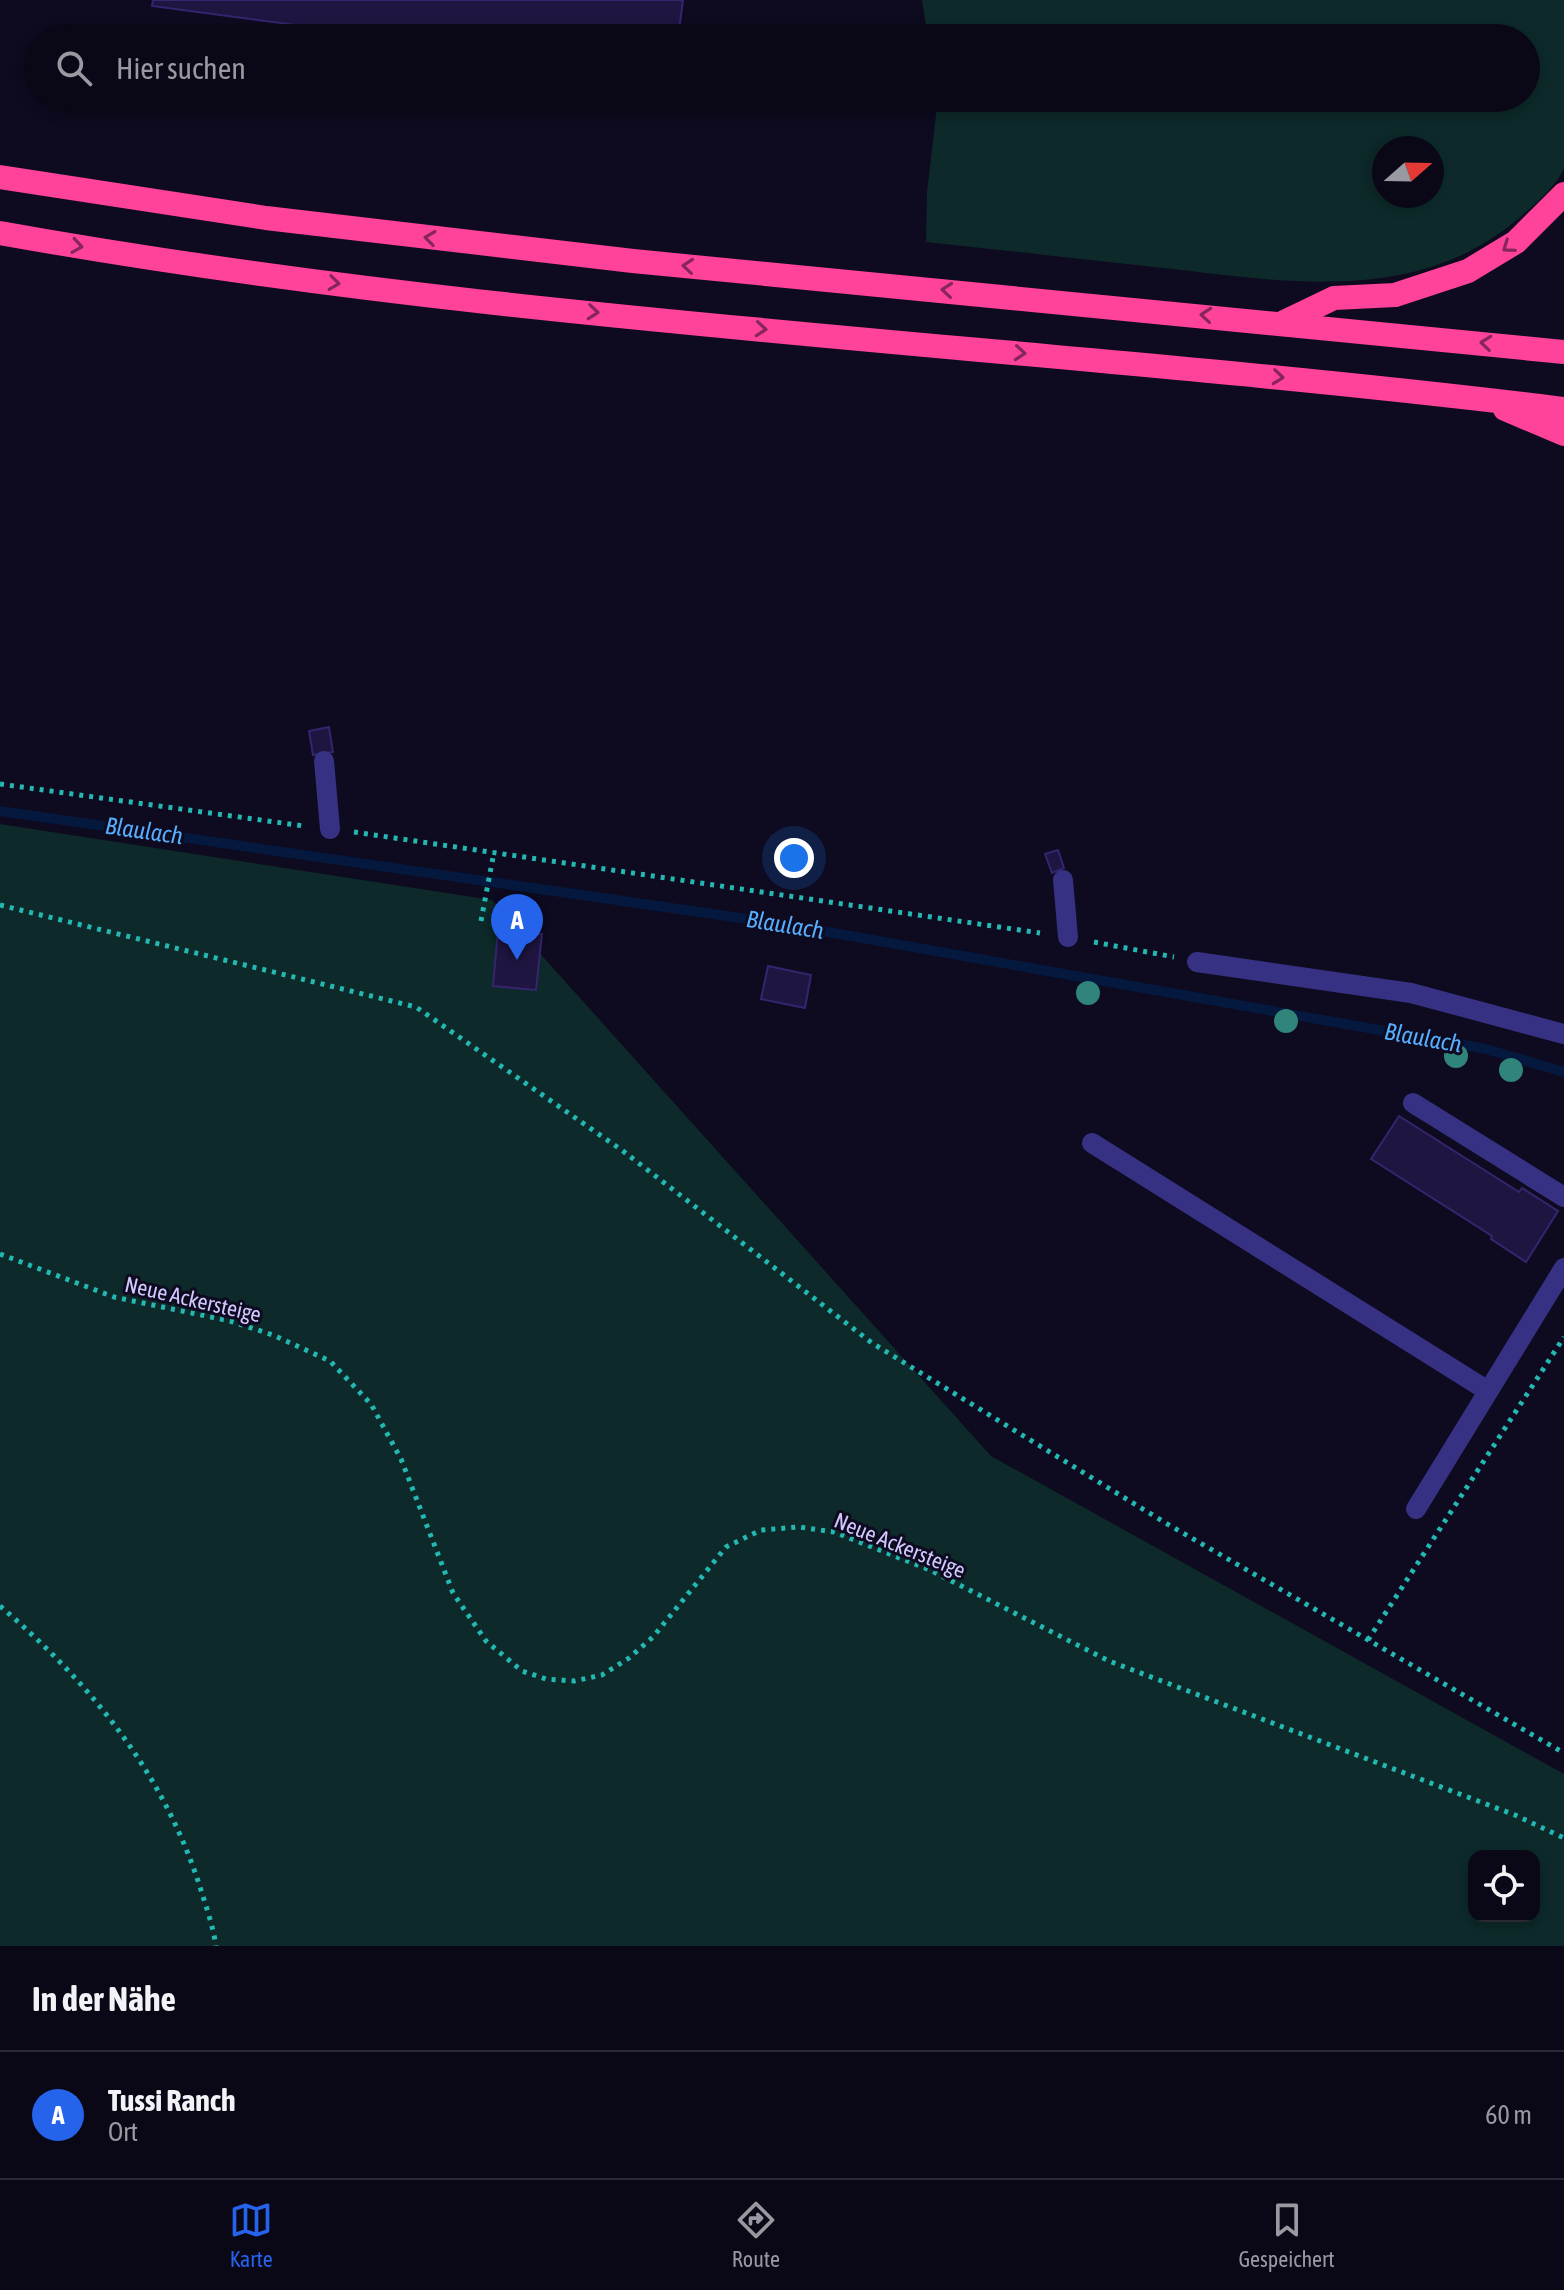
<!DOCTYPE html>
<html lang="de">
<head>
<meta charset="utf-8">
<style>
	:root { --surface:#0a0817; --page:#131120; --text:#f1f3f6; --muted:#999aa1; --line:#2a2936; --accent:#2563eb }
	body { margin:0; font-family:"Asap Condensed",sans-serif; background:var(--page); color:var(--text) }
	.controls { position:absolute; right:24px; bottom:24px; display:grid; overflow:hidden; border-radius:16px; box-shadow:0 4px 12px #0003 }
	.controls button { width:72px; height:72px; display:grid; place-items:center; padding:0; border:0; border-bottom:2px solid var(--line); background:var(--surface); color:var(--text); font:40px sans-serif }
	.compass { position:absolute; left:1372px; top:136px; width:72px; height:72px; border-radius:50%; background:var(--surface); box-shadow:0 4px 12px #0003; rotate:70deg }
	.you { position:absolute; left:794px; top:858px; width:28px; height:28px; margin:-20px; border:6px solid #fff; border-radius:50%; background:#1a73e8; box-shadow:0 0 0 12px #1a73e833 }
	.badge { display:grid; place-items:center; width:52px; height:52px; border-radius:50%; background:var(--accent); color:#fff; font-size:26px; font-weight:700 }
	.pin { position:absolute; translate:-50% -66px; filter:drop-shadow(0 2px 4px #0008) }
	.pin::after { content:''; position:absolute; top:42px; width:28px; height:24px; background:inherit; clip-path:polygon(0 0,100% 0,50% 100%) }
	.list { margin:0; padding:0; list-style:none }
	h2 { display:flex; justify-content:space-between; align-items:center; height:104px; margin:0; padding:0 32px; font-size:34px }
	h2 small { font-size:26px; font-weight:400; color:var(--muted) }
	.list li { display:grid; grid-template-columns:52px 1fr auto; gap:24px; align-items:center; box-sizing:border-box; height:128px; padding:0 32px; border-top:2px solid var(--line) }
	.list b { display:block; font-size:30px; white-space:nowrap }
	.list p { margin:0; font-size:26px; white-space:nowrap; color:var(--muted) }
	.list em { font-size:26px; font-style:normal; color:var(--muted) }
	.icon { flex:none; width:44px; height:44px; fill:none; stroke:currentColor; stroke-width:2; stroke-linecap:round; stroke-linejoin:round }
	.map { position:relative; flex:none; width:1564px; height:1946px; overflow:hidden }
	.search { position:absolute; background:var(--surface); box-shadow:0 4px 12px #0003; left:24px; right:24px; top:24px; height:88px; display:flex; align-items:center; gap:20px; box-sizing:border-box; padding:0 28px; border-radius:44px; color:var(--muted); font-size:30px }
	.sheet { height:232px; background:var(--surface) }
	nav { display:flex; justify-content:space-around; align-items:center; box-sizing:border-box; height:112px; border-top:2px solid var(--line); background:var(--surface); font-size:22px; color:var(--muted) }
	nav a { display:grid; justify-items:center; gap:4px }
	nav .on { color:var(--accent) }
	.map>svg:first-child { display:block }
</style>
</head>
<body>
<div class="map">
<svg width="1564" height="1946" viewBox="0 0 1564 1946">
	<rect width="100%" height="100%" fill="#0e0a1f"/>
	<g fill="#0d2929" fill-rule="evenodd">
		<path d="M922,0H1564V169C1554,189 1532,207 1514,222C1409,309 1270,279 1145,266C1072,258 999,250 926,242L927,192L938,98H1526V38H935L926,26ZM1384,148H1432V196H1384Z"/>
		<path d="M0,824L492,900L991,1456L1564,1774V1946H0ZM1474,1856H1534V1916H1474Z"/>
	</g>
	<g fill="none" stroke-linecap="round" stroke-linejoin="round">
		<path stroke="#05183d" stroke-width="10" d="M0,811L789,925L1486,1049L1564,1072"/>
	</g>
	<g fill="#1f1541" stroke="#35256f" stroke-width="2">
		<path d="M153,0H683L678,38H394L152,6Z"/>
		<path d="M329,727L333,752L313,755L309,731Z"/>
		<path d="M1058,850L1064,868L1052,873L1045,854Z"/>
		<path d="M498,930L542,934L536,990L493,986Z"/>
		<path d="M768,966L811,975L805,1008L761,999Z"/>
		<path d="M1399,1116L1519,1192L1522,1188L1558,1211L1526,1262L1491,1239L1492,1236L1371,1159Z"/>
	</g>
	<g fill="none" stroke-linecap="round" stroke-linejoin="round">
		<g stroke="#23b8b2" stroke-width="5" stroke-dasharray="4 6" stroke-linecap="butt">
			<path d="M0,784L304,826"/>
			<path d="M354,832L1040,933"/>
			<path d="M0,905L416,1007L623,1151L872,1343L1164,1522L1564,1753"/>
			<path d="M481,921L494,852"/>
			<path d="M1094,942L1174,957"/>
			<path d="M0,1254L114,1297L230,1321L273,1335L330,1361L371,1404L401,1459L453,1593L486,1641L522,1671L546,1679L574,1681L602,1675L629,1658L653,1637L726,1547L761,1530L799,1527L834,1532L930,1570L1109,1661L1515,1815L1564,1838"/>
			<path d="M0,1606C91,1684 163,1772 200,1887C206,1906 213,1926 216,1946"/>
			<path d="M1368,1640L1564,1337"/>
		</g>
		<g stroke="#363182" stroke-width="20">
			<path d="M324,761L330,829"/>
			<path d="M1063,880L1068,937"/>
			<path d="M1197,962L1411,993L1564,1034"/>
			<path d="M1413,1103L1564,1197"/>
			<path d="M1092,1143L1488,1391"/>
			<path d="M1416,1509L1564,1268"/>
		</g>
		<g stroke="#ff439a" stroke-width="24">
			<path d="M0,177L266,218L633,261L1564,352"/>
			<path d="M0,233C517,326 1044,345 1564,409"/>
			<path d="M1284,322L1334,298L1395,295L1468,271L1516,242L1564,194"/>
			<path d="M1505,409L1564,434"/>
		</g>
	</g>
	<g fill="#30847a">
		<circle cx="1088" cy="993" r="12"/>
		<circle cx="1286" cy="1021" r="12"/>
		<circle cx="1456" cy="1056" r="12"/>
		<circle cx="1511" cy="1070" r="12"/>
	</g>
	<defs><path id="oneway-chevron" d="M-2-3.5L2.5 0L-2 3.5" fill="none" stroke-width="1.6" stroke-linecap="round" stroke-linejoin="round" transform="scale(2)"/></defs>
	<g stroke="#86265c">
		<use href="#oneway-chevron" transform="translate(430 238) rotate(-173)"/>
		<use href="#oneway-chevron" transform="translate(77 246) rotate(9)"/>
		<use href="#oneway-chevron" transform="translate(1508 247) rotate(145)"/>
		<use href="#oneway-chevron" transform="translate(688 266) rotate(-175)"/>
		<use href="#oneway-chevron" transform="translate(334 283) rotate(7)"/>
		<use href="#oneway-chevron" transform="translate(947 290) rotate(-175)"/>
		<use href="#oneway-chevron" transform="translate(593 312) rotate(6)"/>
		<use href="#oneway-chevron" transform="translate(1206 315) rotate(-175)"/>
		<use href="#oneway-chevron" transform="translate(761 329) rotate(5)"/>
		<use href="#oneway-chevron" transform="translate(1486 343) rotate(-174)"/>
		<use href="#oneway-chevron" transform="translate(1020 353) rotate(5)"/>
		<use href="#oneway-chevron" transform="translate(1278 377) rotate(6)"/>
	</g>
	<g text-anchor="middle" stroke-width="6" stroke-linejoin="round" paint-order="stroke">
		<g font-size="22" fill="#d0c8ff" stroke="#0e0a1f">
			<text transform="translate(193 1299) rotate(13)" y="8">Neue Ackersteige</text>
			<text transform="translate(900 1545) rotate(22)" y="8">Neue Ackersteige</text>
		</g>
		<g font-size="24" font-style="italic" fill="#56aeff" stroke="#0e0a1f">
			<text transform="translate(144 831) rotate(8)" y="8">Blaulach</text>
			<text transform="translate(785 925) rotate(9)" y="8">Blaulach</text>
			<text transform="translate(1423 1038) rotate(10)" y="8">Blaulach</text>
		</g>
	</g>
</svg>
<div class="controls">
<button><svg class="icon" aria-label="locate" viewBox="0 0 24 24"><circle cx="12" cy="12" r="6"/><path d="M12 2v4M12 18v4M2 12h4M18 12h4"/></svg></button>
</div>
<svg class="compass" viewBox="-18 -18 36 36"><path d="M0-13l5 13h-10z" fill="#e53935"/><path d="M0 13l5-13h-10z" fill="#999aa1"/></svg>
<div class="you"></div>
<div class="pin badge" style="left:517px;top:960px">A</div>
<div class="search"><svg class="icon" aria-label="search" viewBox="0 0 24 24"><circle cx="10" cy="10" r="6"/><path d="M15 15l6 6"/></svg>Hier suchen</div>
</div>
<section class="sheet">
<h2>In der Nähe<small></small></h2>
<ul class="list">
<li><span class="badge">A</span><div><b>Tussi Ranch</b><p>Ort</p></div><em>60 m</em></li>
</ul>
</section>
<nav>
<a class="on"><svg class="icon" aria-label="map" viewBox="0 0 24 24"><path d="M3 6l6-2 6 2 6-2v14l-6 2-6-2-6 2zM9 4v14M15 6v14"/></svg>Karte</a>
<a><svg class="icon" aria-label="directions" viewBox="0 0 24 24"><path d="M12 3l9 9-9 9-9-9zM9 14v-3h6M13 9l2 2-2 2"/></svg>Route</a>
<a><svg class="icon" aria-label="saved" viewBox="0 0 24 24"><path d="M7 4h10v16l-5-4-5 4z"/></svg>Gespeichert</a>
</nav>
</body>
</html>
